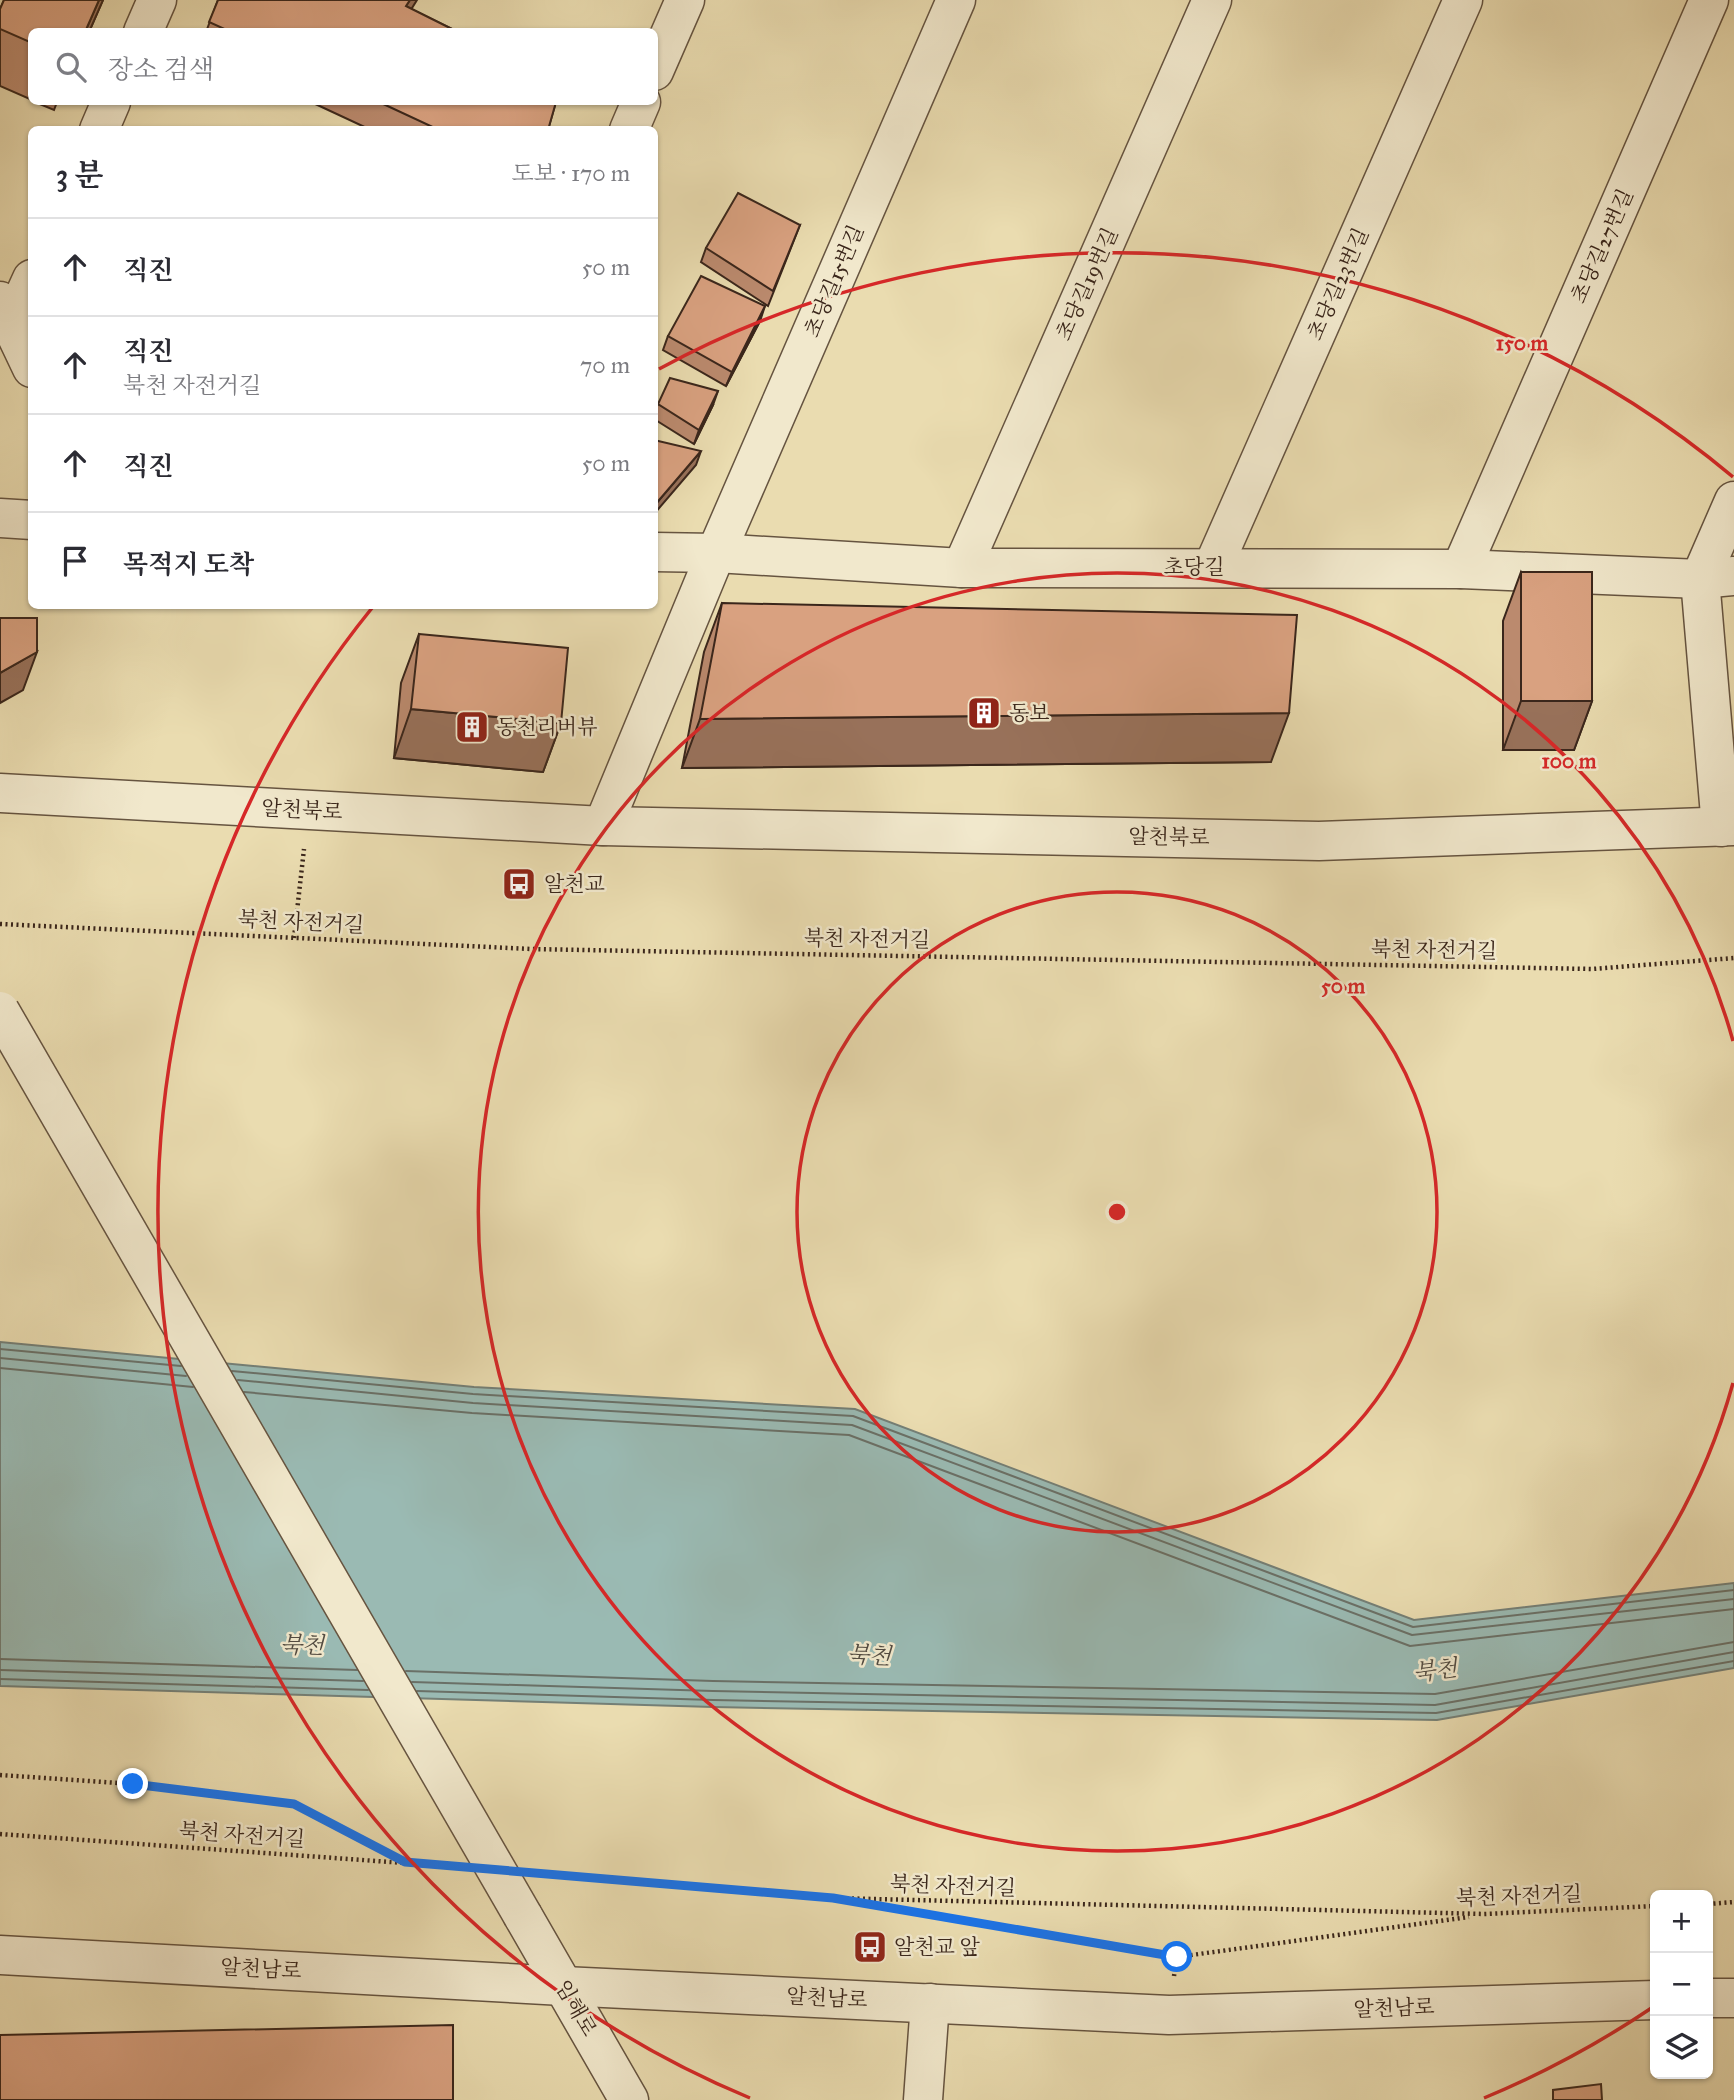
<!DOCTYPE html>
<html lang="ko">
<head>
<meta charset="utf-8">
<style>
	:root { --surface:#fff; --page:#f7f7f7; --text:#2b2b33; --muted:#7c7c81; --line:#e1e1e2 }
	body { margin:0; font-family:"IM FELL Great Primer","Noto Serif KR",serif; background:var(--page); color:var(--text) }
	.controls { position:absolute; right:21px; bottom:21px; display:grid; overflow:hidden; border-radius:10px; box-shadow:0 2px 5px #0004 }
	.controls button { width:63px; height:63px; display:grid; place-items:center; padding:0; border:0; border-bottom:2px solid var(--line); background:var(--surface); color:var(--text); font:35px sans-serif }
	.stop { position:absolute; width:21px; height:21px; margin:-16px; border:5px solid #1a73e8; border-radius:50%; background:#fff }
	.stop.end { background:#1a73e8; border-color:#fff; box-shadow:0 2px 7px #0008 }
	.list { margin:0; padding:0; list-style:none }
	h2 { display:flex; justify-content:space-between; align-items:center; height:91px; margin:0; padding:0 28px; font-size:30px }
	h2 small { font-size:23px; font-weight:400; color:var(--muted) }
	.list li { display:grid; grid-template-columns:46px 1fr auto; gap:21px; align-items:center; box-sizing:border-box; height:98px; padding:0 28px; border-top:2px solid var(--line) }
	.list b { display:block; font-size:26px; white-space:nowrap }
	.list p { margin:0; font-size:23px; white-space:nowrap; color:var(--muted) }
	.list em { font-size:23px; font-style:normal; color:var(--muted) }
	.icon { flex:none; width:38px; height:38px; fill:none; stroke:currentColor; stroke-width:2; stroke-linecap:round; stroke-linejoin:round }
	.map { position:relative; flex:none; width:1734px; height:2100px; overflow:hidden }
	.search { position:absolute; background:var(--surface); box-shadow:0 2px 5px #0004; left:28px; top:28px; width:630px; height:77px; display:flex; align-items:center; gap:18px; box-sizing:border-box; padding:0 24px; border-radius:10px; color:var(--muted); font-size:26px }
	.panel { position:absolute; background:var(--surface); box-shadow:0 2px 5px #0004; left:28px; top:126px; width:630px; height:483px; border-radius:10px }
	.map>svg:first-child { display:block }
</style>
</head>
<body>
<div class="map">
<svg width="1734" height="2100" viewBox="0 0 1734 2100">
	<rect width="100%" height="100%" fill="#eadcb0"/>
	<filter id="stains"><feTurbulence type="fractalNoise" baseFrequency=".00286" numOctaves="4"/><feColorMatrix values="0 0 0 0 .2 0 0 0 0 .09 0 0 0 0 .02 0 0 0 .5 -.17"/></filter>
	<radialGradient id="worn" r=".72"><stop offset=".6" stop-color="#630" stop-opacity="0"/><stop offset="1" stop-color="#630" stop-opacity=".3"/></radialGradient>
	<path fill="#9abab3" stroke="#747f76" stroke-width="2" d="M0,1342L474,1387L855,1409L1414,1620L1734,1583V1668L1437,1720L713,1707L0,1686Z"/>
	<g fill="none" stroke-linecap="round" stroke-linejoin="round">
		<g stroke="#6a7067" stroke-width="2">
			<path d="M0,1349L181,1366"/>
			<path d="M0,1358L186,1376"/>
			<path d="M0,1368L193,1387"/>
			<path d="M232,1371L473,1394L853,1416L1413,1627L1734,1590"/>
			<path d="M238,1380L473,1403L852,1425L1412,1635L1734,1599"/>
			<path d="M244,1392L472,1413L849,1435L1410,1646L1734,1609"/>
			<path d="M0,1659L357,1670"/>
			<path d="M0,1670L363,1681"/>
			<path d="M406,1671L713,1681L1435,1694L1734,1642"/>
			<path d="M0,1679L368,1690"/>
			<path d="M412,1682L713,1691L1435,1705L1734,1652"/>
			<path d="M417,1691L713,1700L1436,1713L1734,1661"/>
		</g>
		<defs>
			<g id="minor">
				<path d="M143,32L157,0"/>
				<path d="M654,71L685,0"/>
				<path d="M99,130L111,102"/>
				<path d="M629,130L641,102"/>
				<path d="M0,301L32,368"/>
				<path d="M11,325L32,279"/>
				<path d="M0,518L32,520"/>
				<path d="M654,552L716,553L962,568L1461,569L1700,579L1734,576"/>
				<path d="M1213,567L1463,0"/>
				<path d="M962,568L1212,0"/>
				<path d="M1461,569L1709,0"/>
				<path d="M1721,827L1700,579L1734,501"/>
				<path d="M923,2100L930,2003"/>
			</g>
			<g id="tertiary">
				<path d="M0,793L603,826L1319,841L1734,826"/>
				<path d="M603,826L716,553L956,0"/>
				<path d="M523,1916L629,2100"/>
				<path d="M0,1955L563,1986L1169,2015L1655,2000"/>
				<path d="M1708,1998H1734"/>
			</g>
		</defs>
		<use href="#minor" stroke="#665440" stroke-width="41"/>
		<use href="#tertiary" stroke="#665440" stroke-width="41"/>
		<g stroke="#3a261b" stroke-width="4.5" stroke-dasharray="2 3.5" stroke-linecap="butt">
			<path d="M0,924L531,949L1592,969L1734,958"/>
			<path d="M294,938L304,849"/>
			<path d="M0,1775L133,1784L294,1804L404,1861"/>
			<path d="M0,1834L446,1866"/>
			<path d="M545,1874L833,1898L1484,1914L1655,1906"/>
			<path d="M851,1901L1177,1957"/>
			<path d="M1708,1904L1734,1902"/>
			<path d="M1174,1976L1177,1957L1469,1917"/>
		</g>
		<use href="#minor" stroke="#f1e8cc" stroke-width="38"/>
		<use href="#tertiary" stroke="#f1e8cc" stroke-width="38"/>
		<defs>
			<path id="tertiary-bridge" d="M0,1011L523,1916"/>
		</defs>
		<use href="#tertiary-bridge" stroke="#665440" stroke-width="41" stroke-linecap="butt"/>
		<use href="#tertiary-bridge" stroke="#f1e8cc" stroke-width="38"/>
	</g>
	<g fill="#bb8a6e" stroke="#3a261b" stroke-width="2">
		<path d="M4,0H103L89,32H32V100L0,86V9Z"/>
		<path d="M218,0L411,9L458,32H206Z"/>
		<path d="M35,102H57L54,110Z"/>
		<path d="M311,102H556L548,130H371Z"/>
		<path d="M800,225L768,306L701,262L706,248Z"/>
		<path d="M760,321L726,386L663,350L668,336Z"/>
		<path d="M658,404L713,405L694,444L654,419V413Z"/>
		<path d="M1521,572L1592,701L1574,750H1503V621Z"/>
		<path d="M722,603L1271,762L682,768L704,652Z"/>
		<path d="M419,634L561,723L543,772L394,758L401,683Z"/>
	</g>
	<g fill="#98715a" stroke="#3a261b" stroke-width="2">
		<path d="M99,0H103L89,32H85Z"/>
		<path d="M410,0H417L397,32L406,6Z"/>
		<path d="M765,306L760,321L726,386L732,372Z"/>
		<path d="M718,391L713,405L694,444L699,430Z"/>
		<path d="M701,451L696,465L654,514V506Z"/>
		<path d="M37,652L23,690L0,703V673Z"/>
		<path d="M1521,701H1592L1574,750H1503Z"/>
		<path d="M411,709L561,723L543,772L394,758Z"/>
		<path d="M1289,713L1271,762L682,768L700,719Z"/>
	</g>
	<g fill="#d9a180" stroke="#3a261b" stroke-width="2">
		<path d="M4,0H99L85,32H32V43L0,29V9Z"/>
		<path d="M218,0H410L406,6L458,32H231L209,22Z"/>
		<path d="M379,102H556L548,130H439Z"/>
		<path d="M738,193L800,225L773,291L706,248Z"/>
		<path d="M701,276L765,306L732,372L668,336Z"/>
		<path d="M670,378L718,391L699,430L658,404Z"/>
		<path d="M654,440L701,451L654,506Z"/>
		<rect x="1521" y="572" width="71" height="129"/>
		<path d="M722,603L1297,615L1289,713L700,719Z"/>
		<path d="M0,618H37V652L0,673Z"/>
		<path d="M419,634L568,648L561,723L411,709Z"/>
		<path d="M453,2025V2100H0V2035Z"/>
		<path d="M1601,2084L1602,2100H1553V2090Z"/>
	</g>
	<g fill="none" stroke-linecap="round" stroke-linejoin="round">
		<path stroke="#1a73e8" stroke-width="9" d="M133,1784L294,1804L405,1862L833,1898L1177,1957"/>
	</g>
	<g fill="none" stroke="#d62828" stroke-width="3.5">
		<circle cx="1117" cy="1212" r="320"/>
		<path d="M1733 1383A639 639 0 1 1 1733 1041"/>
		<path d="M1653 2007A959 959 0 0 1 1484 2098M750 2098A959 959 0 0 1 372 608M659 369A959 959 0 0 1 1733 477"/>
	</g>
	<defs>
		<symbol id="building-square" viewBox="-11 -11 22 22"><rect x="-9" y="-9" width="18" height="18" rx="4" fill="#8f2418" stroke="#f1e8cc"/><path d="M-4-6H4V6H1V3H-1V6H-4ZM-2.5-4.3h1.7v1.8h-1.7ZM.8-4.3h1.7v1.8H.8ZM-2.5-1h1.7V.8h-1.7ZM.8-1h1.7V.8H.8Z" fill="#fff"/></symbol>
		<symbol id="bus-square" viewBox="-11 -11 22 22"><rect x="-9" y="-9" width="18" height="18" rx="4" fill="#8f2418" stroke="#f1e8cc"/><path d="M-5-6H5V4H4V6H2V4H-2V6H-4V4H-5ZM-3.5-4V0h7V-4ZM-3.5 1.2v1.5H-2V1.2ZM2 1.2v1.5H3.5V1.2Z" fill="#fff"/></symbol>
	</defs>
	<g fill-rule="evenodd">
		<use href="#building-square" x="965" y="694" width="38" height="38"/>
		<use href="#building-square" x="453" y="708" width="38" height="38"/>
		<use href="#bus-square" x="500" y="865" width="38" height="38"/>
		<use href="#bus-square" x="851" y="1928" width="38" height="38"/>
	</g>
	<g text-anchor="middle" stroke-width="5" stroke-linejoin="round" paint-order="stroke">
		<g font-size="21" fill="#3a261b" stroke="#f1e8cc">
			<text transform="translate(1602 246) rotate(-66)" y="7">초당길27번길</text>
			<text transform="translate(834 281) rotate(-67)" y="7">초당길15번길</text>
			<text transform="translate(1087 284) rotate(-66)" y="7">초당길19번길</text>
			<text transform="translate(1338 284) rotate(-66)" y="7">초당길23번길</text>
			<text x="1194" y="574">초당길</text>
			<text transform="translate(302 810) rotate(3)" y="7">알천북로</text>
			<text transform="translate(1169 837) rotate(1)" y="7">알천북로</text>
			<text transform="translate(301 922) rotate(3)" y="7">북천 자전거길</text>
			<text transform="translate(867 939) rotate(1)" y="7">북천 자전거길</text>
			<text transform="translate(1434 950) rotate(1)" y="7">북천 자전거길</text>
			<text transform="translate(242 1835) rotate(4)" y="7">북천 자전거길</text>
			<text transform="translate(953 1886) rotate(2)" y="7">북천 자전거길</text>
			<text transform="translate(1519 1896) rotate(-2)" y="7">북천 자전거길</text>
			<text transform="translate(261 1969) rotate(3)" y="7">알천남로</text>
			<text transform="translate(827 1998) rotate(3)" y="7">알천남로</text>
			<text transform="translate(576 2008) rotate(60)" y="7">임해로</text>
			<text transform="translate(1394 2008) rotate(-2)" y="7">알천남로</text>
		</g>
		<g font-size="21" fill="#3a261b" stroke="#f1e8cc" text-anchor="start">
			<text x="1009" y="720">동보</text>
			<text x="496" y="734">동천리버뷰</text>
			<text x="544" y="891">알천교</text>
			<text x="894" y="1954">알천교 앞</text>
		</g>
		<g font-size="23" font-style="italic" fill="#524b41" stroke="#f1e8cc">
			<text transform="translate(302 1645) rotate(1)" y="8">북천</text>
			<text transform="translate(869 1655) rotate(3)" y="8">북천</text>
			<text transform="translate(1435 1670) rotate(-7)" y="8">북천</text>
		</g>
	</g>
	<circle cx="1117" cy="1212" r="10" fill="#d62828" stroke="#f1e8cc" stroke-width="3.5"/>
	<g font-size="21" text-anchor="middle" font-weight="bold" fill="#d62828" stroke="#f1e8cc" stroke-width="5" stroke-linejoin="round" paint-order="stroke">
		<text x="1522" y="350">150 m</text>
		<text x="1569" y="768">100 m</text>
		<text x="1343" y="993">50 m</text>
	</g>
	<rect width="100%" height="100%" filter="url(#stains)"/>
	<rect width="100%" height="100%" fill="url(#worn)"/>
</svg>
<div class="controls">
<button>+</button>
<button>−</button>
<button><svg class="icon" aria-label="layers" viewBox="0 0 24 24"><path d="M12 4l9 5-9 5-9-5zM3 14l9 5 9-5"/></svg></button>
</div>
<div class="stop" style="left:1177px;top:1957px"></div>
<div class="stop end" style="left:133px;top:1784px"></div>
<div class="search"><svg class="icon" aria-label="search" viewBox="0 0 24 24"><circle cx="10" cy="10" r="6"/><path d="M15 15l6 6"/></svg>장소 검색</div>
<section class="panel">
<h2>3 분<small>도보 · 170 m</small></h2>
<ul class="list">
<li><svg class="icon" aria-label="ahead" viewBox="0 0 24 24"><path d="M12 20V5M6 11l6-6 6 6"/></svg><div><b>직진</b></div><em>50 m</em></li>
<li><svg class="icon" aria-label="ahead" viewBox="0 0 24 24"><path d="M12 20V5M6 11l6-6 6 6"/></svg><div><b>직진</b><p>북천 자전거길</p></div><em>70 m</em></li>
<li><svg class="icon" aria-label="ahead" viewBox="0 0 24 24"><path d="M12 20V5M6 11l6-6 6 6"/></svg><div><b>직진</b></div><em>50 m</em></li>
<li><svg class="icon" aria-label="arrive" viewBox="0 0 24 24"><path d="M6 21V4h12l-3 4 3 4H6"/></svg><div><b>목적지 도착</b></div></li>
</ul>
</section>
</div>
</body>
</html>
